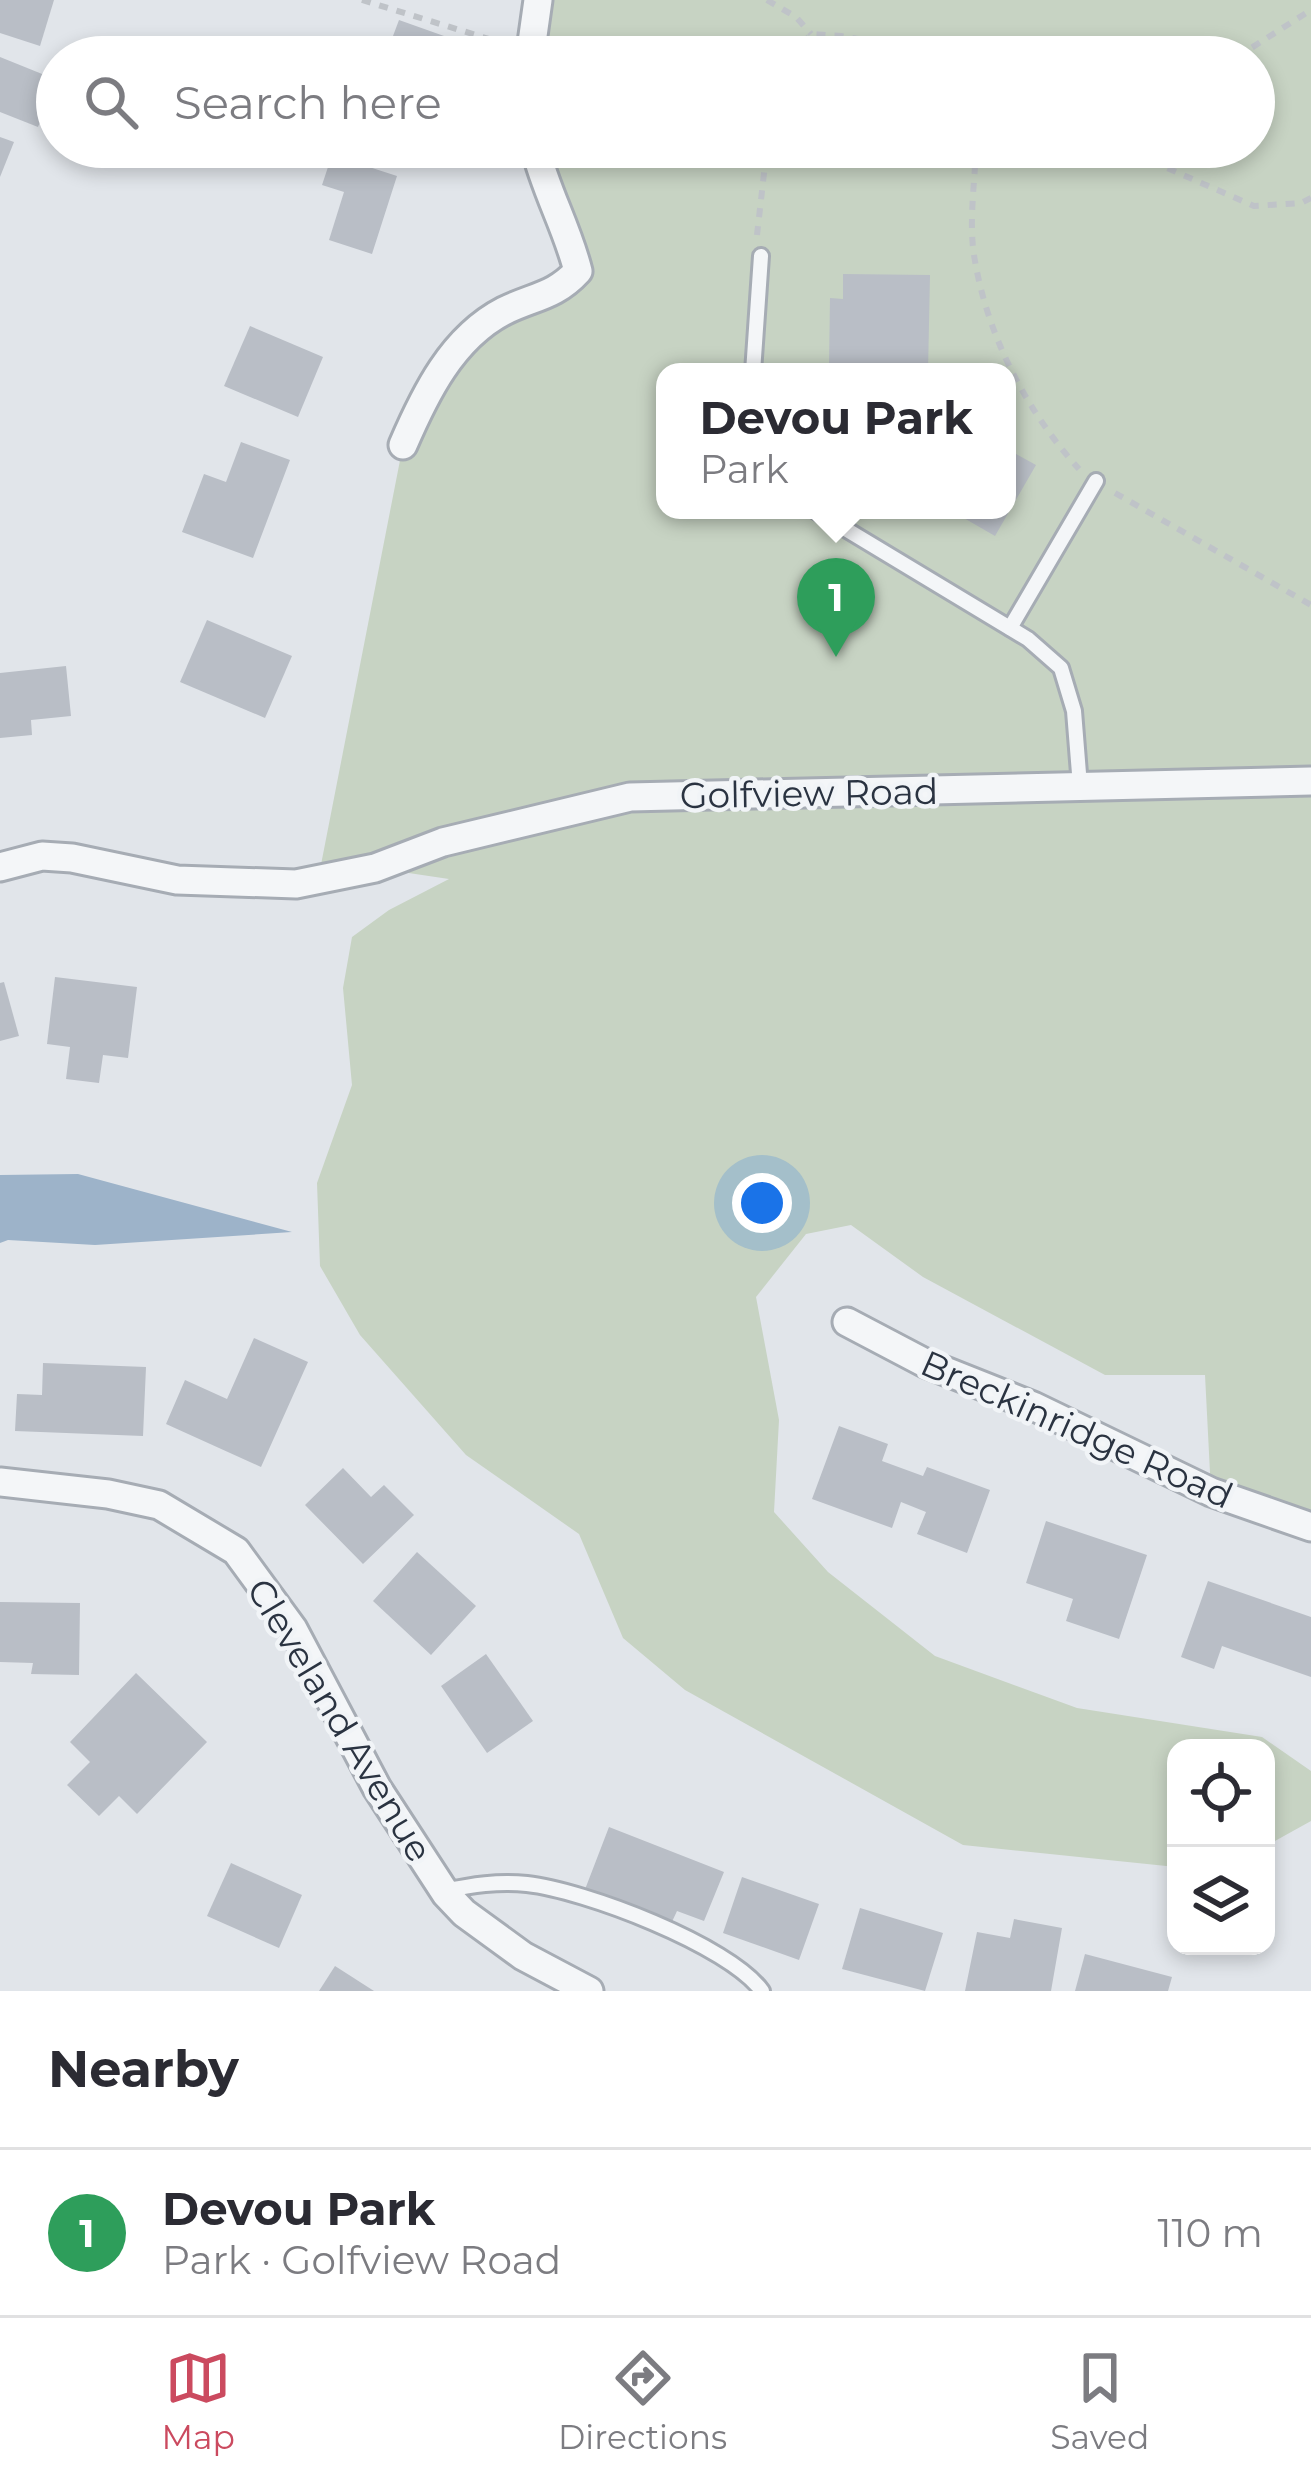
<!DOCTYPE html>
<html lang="en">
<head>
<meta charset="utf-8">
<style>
	:root { --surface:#fff; --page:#f7f7f7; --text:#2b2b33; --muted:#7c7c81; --line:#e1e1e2; --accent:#cb4a5f }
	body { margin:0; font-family:Montserrat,sans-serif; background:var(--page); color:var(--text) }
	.controls { position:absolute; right:36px; bottom:36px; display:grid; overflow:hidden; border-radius:24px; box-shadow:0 6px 18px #0003 }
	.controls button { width:108px; height:108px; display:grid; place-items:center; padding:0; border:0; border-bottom:3px solid var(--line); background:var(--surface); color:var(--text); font:60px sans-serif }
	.you { position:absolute; left:762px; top:1203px; width:42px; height:42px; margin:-30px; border:9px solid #fff; border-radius:50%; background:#1a73e8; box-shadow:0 0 0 18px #1a73e833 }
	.badge { display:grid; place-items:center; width:78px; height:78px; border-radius:50%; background:var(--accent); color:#fff; font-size:39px; font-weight:700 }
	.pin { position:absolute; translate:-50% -99px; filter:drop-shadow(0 3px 6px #0008) }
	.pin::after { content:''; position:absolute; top:63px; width:42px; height:36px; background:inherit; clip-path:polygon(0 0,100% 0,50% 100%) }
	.popup { position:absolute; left:656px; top:363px; width:360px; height:156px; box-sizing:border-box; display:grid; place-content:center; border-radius:24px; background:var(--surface); filter:drop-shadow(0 3px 9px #0005); font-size:39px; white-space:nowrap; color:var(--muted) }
	.popup b { font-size:45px; color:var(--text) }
	.popup::after { content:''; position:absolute; left:50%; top:100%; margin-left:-24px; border:24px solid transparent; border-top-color:var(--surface) }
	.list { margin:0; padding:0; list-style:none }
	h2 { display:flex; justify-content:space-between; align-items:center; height:156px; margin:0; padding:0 48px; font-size:51px }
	h2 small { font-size:39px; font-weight:400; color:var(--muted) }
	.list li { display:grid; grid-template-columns:78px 1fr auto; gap:36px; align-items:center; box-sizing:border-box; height:168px; padding:0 48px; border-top:3px solid var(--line) }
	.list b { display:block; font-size:45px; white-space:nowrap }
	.list p { margin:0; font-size:39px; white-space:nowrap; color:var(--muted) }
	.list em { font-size:39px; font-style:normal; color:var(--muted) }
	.icon { flex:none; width:66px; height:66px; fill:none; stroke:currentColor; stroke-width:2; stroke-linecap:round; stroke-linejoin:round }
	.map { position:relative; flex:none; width:1311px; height:1991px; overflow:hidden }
	.search { position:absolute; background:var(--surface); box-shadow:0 6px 18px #0003; left:36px; right:36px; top:36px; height:132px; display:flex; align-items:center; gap:30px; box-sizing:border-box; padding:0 42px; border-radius:66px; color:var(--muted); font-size:45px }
	.sheet { height:324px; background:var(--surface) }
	nav { display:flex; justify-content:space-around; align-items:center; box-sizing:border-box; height:168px; border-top:3px solid var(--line); background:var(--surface); font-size:33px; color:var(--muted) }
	nav a { display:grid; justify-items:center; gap:6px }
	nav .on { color:var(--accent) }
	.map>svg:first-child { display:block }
</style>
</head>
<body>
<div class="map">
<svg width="1311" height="1991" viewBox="0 0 1311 1991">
	<rect width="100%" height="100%" fill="#e1e5ea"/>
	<path fill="#c7d3c3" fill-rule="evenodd" d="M538,0H1311V1527L1211,1492L1205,1375H1105L923,1277L851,1225L806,1234L756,1297L779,1420L774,1512L828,1572L935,1656L1077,1708L1262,1737L1311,1771V1821L1266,1846V1748H1176V1867L963,1845L685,1690L623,1638L579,1534L466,1455L360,1335L320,1266L317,1183L352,1085L343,988L352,937L389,910L449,879L375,868L318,880L403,445L456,350L578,271L535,147H1254V57H530ZM665,372H1007V510H665Z"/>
	<path fill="#9db3c9" d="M78,1174L292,1232L95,1245L8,1240L0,1243V1175Z"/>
	<g fill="#b9bec6">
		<path d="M0,0H54L40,46L0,33Z"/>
		<path d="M399,20L444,36L437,57H372L374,52H387Z"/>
		<path d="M0,57L57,80L38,127L0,112Z"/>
		<path d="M0,137L14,142L0,177Z"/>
		<path d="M332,155L397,176L372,254L329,240L344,192L322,185Z"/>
		<path d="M843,274L930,275L928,372H841V366H829L830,298L843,299Z"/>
		<path d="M250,326L323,357L298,417L224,386Z"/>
		<path d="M241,442L290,460L253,558L182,532L204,474L226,482Z"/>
		<path d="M1007,449L1036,465L995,536L950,510H1007Z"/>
		<path d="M207,620L292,656L265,718L180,682Z"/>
		<path d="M66,666L71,716L31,720L32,735L0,738V673Z"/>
		<path d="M55,977L137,987L128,1058L103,1055L99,1083L66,1079L70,1047L47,1044Z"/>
		<path d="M4,982L19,1036L0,1041V983Z"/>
		<path d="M254,1338L308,1362L261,1467L166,1424L185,1380L227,1399Z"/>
		<path d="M43,1363L146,1367L143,1436L15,1431L17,1394L42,1395Z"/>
		<path d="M839,1426L888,1444L882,1461L923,1476L927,1467L990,1490L967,1553L917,1534L926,1512L901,1502L892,1528L812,1499Z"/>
		<path d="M343,1468L371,1497L384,1485L414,1515L363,1564L305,1505Z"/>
		<path d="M1046,1521L1147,1555L1119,1639L1066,1621L1073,1599L1026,1583Z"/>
		<path d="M417,1552L476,1606L431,1655L373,1601Z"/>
		<path d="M1208,1581L1311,1617V1677L1222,1646L1214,1669L1181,1657Z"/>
		<path d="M0,1602L80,1603L79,1675L31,1674L33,1663L0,1662Z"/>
		<path d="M486,1654L533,1721L487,1753L441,1686Z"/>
		<path d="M136,1673L207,1742L137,1814L119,1796L99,1816L67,1785L90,1762L70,1742Z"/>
		<path d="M609,1827L724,1872L704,1921L677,1911L670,1926L584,1892Z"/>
		<path d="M231,1863L302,1895L279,1948L207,1916Z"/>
		<path d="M742,1877L819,1904L799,1960L723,1933Z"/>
		<path d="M860,1908L943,1933L925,1991L842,1969Z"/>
		<path d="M1014,1919L1062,1928L1051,1991H965L977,1932L1010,1938Z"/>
		<path d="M1085,1954L1172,1977L1168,1991H1075Z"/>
		<path d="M335,1966L374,1991H319Z"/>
	</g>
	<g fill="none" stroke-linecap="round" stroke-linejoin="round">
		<defs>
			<g id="service">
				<path d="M753,372L761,256"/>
				<path d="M814,510L1028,639L1061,668L1074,711L1080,786"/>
				<path d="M1010,628L1096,481"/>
				<path d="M444,1891C472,1885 498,1881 527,1884C583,1890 729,1945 762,1991"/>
			</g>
			<g id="minor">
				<path d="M530,57L538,0"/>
				<path d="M403,445C425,394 452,338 504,311C534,296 554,297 578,271C567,227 545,190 535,147"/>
				<path d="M0,867L42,856L72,858L177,880L296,884L375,868L443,842L630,797L1311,781"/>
				<path d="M847,1322L925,1363L1033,1406L1211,1492L1311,1527"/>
				<path d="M0,1482L108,1494L159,1505L236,1551L293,1629L377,1788L446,1894L464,1913L523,1956L589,1991"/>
			</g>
		</defs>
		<use href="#service" stroke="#a6acb4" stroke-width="20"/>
		<use href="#minor" stroke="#a6acb4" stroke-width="33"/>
		<g stroke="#bfc3c8" stroke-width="6" stroke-dasharray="9 9" stroke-linecap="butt">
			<path d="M362,0L502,43"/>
			<path d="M767,0L796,17L811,34"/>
			<path d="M791,57L811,34L841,36L961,57"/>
			<path d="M1237,57L1311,10"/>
			<path d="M976,147C975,183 968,225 975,261C988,337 1027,412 1079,469"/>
			<path d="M1139,147L1158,164L1254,206L1301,203L1311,198"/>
			<path d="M757,235L767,147"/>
			<path d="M1115,493L1311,605"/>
		</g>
		<use href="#service" stroke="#f4f6f8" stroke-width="14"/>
		<use href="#minor" stroke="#f4f6f8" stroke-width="27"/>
	</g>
	<g text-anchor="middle" stroke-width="9" stroke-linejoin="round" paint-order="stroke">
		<g font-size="36" fill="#2a3341" stroke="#f1f4f7">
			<text transform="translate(809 793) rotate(-1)" y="13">Golfview Road</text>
			<text transform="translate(1077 1429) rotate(24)" y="13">Breckinridge Road</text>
			<text transform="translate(340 1720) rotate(59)" y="13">Cleveland Avenue</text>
		</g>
	</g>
</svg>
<div class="controls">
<button><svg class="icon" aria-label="locate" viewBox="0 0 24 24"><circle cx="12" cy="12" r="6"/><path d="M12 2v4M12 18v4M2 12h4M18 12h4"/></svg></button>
<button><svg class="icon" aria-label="layers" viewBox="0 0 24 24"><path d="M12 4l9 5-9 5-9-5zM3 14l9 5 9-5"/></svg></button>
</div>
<div class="you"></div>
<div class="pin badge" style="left:836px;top:657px;background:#2e9e5b">1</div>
<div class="popup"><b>Devou Park</b>Park</div>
<div class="search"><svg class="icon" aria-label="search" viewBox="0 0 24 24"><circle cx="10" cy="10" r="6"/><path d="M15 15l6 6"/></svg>Search here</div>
</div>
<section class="sheet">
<h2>Nearby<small></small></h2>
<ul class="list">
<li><span class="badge" style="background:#2e9e5b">1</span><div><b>Devou Park</b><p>Park · Golfview Road</p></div><em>110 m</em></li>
</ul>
</section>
<nav>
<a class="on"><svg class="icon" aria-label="map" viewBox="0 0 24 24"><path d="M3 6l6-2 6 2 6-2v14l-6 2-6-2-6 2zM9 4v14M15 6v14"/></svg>Map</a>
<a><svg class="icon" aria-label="directions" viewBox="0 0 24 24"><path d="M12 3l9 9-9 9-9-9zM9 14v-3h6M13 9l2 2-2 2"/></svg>Directions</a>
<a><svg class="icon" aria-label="saved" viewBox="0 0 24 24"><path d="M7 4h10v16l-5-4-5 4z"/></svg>Saved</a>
</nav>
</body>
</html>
